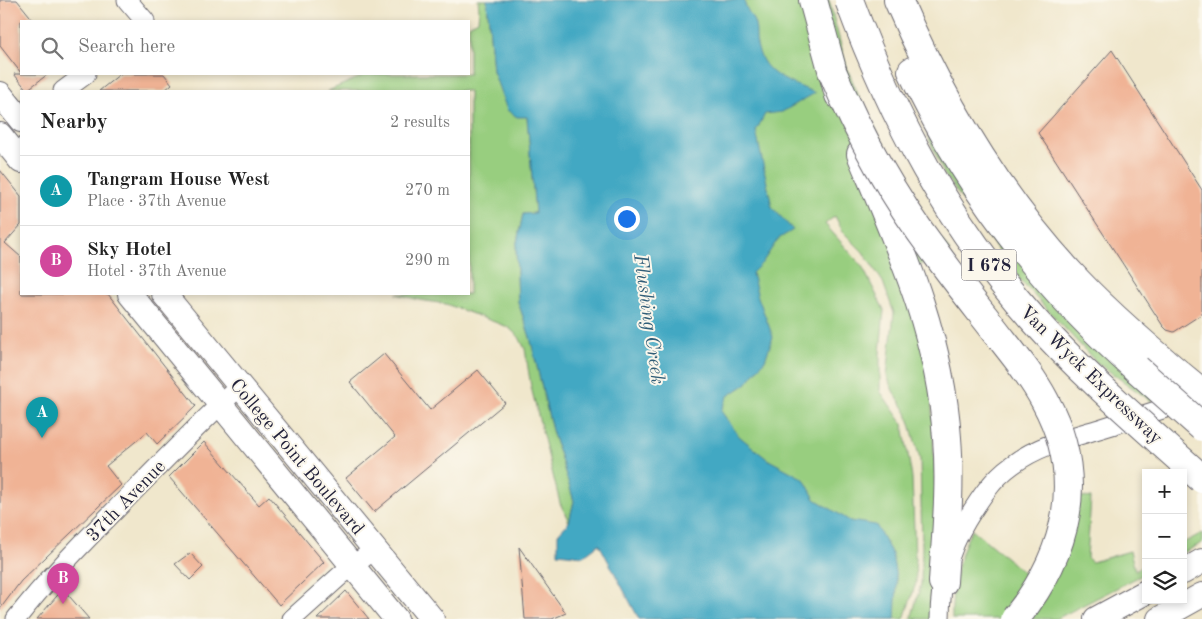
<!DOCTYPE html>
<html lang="en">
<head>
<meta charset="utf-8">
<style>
	:root { --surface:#fff; --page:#f2f2f2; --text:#222; --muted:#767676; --line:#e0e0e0; --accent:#2563eb }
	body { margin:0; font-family:"Old Standard TT",serif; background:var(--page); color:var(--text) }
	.controls { position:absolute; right:15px; bottom:15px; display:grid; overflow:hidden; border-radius:0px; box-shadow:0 2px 8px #0003 }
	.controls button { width:45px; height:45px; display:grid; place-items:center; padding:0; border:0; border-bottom:1px solid var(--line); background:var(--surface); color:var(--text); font:25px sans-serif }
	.you { position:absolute; left:626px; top:218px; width:18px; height:18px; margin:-12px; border:4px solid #fff; border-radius:50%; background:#1a73e8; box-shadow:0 0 0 8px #1a73e833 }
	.badge { display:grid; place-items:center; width:32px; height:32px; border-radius:50%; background:var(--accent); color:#fff; font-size:16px; font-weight:700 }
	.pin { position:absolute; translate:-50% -41px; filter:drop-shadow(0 1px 2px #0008) }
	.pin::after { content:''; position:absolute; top:26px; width:18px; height:15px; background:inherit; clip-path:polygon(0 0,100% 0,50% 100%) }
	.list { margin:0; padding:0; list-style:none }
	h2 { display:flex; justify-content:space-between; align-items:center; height:65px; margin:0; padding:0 20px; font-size:21px }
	h2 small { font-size:16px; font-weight:400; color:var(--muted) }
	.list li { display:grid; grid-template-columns:32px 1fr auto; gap:15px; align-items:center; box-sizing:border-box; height:70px; padding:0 20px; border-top:1px solid var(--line) }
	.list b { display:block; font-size:19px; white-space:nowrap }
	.list p { margin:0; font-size:16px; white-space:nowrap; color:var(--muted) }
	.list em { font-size:16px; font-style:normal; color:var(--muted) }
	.icon { flex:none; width:28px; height:28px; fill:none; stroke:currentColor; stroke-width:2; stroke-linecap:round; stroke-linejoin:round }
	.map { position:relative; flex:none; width:1202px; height:619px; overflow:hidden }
	.search { position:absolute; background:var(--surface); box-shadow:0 2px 8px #0003; left:20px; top:20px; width:450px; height:55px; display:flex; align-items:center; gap:12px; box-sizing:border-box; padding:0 18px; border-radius:0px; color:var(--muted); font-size:19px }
	.panel { position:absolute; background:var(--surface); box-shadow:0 2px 8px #0003; left:20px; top:90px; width:450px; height:205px; border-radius:0px }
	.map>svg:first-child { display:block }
</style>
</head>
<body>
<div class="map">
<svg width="1202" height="619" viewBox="0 0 1202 619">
	<rect width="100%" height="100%" fill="#fbf7ec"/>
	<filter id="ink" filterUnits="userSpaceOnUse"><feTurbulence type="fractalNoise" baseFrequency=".02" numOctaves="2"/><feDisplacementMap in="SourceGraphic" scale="10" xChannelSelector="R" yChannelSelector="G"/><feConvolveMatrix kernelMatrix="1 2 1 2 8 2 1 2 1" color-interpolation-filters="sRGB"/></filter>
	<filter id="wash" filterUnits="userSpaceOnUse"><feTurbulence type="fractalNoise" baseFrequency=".0096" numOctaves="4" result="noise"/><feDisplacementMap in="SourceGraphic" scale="20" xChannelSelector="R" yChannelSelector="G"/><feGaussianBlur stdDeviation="1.12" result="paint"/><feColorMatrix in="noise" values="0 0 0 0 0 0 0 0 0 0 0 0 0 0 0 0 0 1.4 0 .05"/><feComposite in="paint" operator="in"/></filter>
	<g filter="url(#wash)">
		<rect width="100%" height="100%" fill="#f0e7cc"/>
		<g fill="#98ce7f" stroke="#5d785d">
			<path d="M478,0H487L493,71L527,116L535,213L523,214L516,247L518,302L530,337L552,430L574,501L569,522L560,503L531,387L525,349L519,337L508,327L446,304L420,300L396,294H469V91H328L367,74H469V25L478,20L479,9Z"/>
			<path d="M728,0H829L847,68L861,101L920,211L950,251L902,273L930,368L938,537L930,603L931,619H911L921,584L922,547L920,459L907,413L893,391L887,376L894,313L883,282L863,252L843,232L835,216L825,224L862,266L884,310L880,353V391L903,424L912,478L916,583L904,619H879L711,423Z"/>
			<path d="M927,134L1169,389L1151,401L1096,362L1018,278L944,174Z"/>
			<path d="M1075,496L1091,498L1087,558L1092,562L1130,551L1135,570L1146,564V573L1056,619H952C951,587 958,557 972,529L1046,591Z"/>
			<path d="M1202,533V543L1183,553V543Z"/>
		</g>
		<path fill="#43a8c3" stroke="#32657f" d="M487,0H744C745,9 753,16 755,25C757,32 755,39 757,45C764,77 789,81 815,93L782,112L765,114L756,131L772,207L793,230L778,239L762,263L752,273L758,297L773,337L765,360L746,384L728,396L721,411L739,436L767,459L804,479L815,499L850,521L876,525L892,554L897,583L895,619H639L599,544L583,556L558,553V534L569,522L574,501L552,430L530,337L518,302L516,247L523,214L535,213L527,117H517L507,110L493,71Z"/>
		<g id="blocks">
			<g fill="#f0b395">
				<path d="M0,0H17L34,21H21V73L0,46Z"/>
				<path d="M1112,50L1202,190V314L1174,332L1167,330L1163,326L1038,133Z"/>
				<path d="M14,74H48L27,90Z"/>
				<path d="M120,74H164L172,84L164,91H99Z"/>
				<path d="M0,170L21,196V225L5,243L21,257V294H108L196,406L157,444L147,432L106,466L121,485L21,581L0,609Z"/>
				<path d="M384,354L430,410L478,370L505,403L374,512L346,478L395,437L350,382Z"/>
				<path d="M204,442L259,505L269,496L324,562L279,605L169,477Z"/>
				<path d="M519,547L566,613L552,619H525Z"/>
				<path d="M190,553L203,567L190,580L175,564Z"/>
				<path d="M63,589L89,619H37Z"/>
				<path d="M346,591L369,619H317Z"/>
			</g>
		</g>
	</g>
	<g filter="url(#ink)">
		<use href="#blocks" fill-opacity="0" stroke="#6a676e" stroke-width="1"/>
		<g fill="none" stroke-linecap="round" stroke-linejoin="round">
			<defs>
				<g id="minor">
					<path d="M127,0L145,21"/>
					<path d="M63,91L86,74"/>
					<path d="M16,619C51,574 92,534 132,493C167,457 203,420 240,386"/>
					<path d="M292,619L341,575L375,549"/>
					<path d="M940,619C940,584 948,551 966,521C979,500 992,479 1012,465C1037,446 1069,438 1099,429C1128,420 1157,411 1187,401"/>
				</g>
				<g id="major">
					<path d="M0,94L21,120"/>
					<path d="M0,135L21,161"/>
					<path d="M130,294L396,619"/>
					<path d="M164,294L432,619"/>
					<path d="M1183,572L1202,561"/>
					<path d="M1096,619L1146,592"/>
					<path d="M1159,619L1202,595"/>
				</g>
				<g id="highway">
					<path d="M813,0L839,95"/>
					<path d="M898,0C942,102 1001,201 1078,282C1116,322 1159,358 1202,393"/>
					<path d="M912,71C966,188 1041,284 1137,369"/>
					<path d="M861,154C901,249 940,334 947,438C951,486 946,534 943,582"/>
				</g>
			</defs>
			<use href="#minor" stroke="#6a676e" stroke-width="21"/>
			<use href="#major" stroke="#6a676e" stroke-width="26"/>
			<use href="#highway" stroke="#6a676e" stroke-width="30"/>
			<use href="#minor" stroke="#fff" stroke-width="19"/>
			<use href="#major" stroke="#fff" stroke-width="24"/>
			<use href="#highway" stroke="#fff" stroke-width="28"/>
			<defs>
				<g id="highway-bridge">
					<path d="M849,0C893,118 949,225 1034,320C1085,377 1145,427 1202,479"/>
					<path d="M832,71C859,136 893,196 935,252C957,283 981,312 1004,342C1019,361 1034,380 1045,401C1087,478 1068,554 1015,619"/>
					<path d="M1137,369L1202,427"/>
				</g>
			</defs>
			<use href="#highway-bridge" stroke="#6a676e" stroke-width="30" stroke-linecap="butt"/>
			<use href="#highway-bridge" stroke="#fff" stroke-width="28"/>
		</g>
	</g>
	<g text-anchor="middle" stroke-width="4" stroke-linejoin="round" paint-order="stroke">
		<rect fill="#fbf7ec" stroke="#636270" stroke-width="1" x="961.5" y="249.5" width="55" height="31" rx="4"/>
		<g font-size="18" font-weight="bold" fill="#22223b">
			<text x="989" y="271">I 678</text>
		</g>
		<g font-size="19" fill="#22223b" stroke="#fbf7ec">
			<text transform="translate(1092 374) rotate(44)" y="7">Van Wyck Expressway</text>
			<text transform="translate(298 456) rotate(50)" y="7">College Point Boulevard</text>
			<text transform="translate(125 500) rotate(-46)" y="7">37th Avenue</text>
		</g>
		<g font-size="20" font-style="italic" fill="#315e78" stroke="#fbf7ec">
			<text transform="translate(650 319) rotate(82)" y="7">Flushing Creek</text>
		</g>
	</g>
</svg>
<div class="controls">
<button>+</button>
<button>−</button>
<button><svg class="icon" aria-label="layers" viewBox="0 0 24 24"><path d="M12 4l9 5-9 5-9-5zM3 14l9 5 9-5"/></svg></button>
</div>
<div class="you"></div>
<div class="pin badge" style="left:42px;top:438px;background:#0f9aa8">A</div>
<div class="pin badge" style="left:63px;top:604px;background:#d1479c">B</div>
<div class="search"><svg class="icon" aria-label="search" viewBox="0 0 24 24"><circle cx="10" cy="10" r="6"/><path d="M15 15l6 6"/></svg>Search here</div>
<section class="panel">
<h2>Nearby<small>2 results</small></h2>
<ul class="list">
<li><span class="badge" style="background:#0f9aa8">A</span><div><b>Tangram House West</b><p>Place · 37th Avenue</p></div><em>270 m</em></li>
<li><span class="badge" style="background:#d1479c">B</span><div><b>Sky Hotel</b><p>Hotel · 37th Avenue</p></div><em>290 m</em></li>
</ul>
</section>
</div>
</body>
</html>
